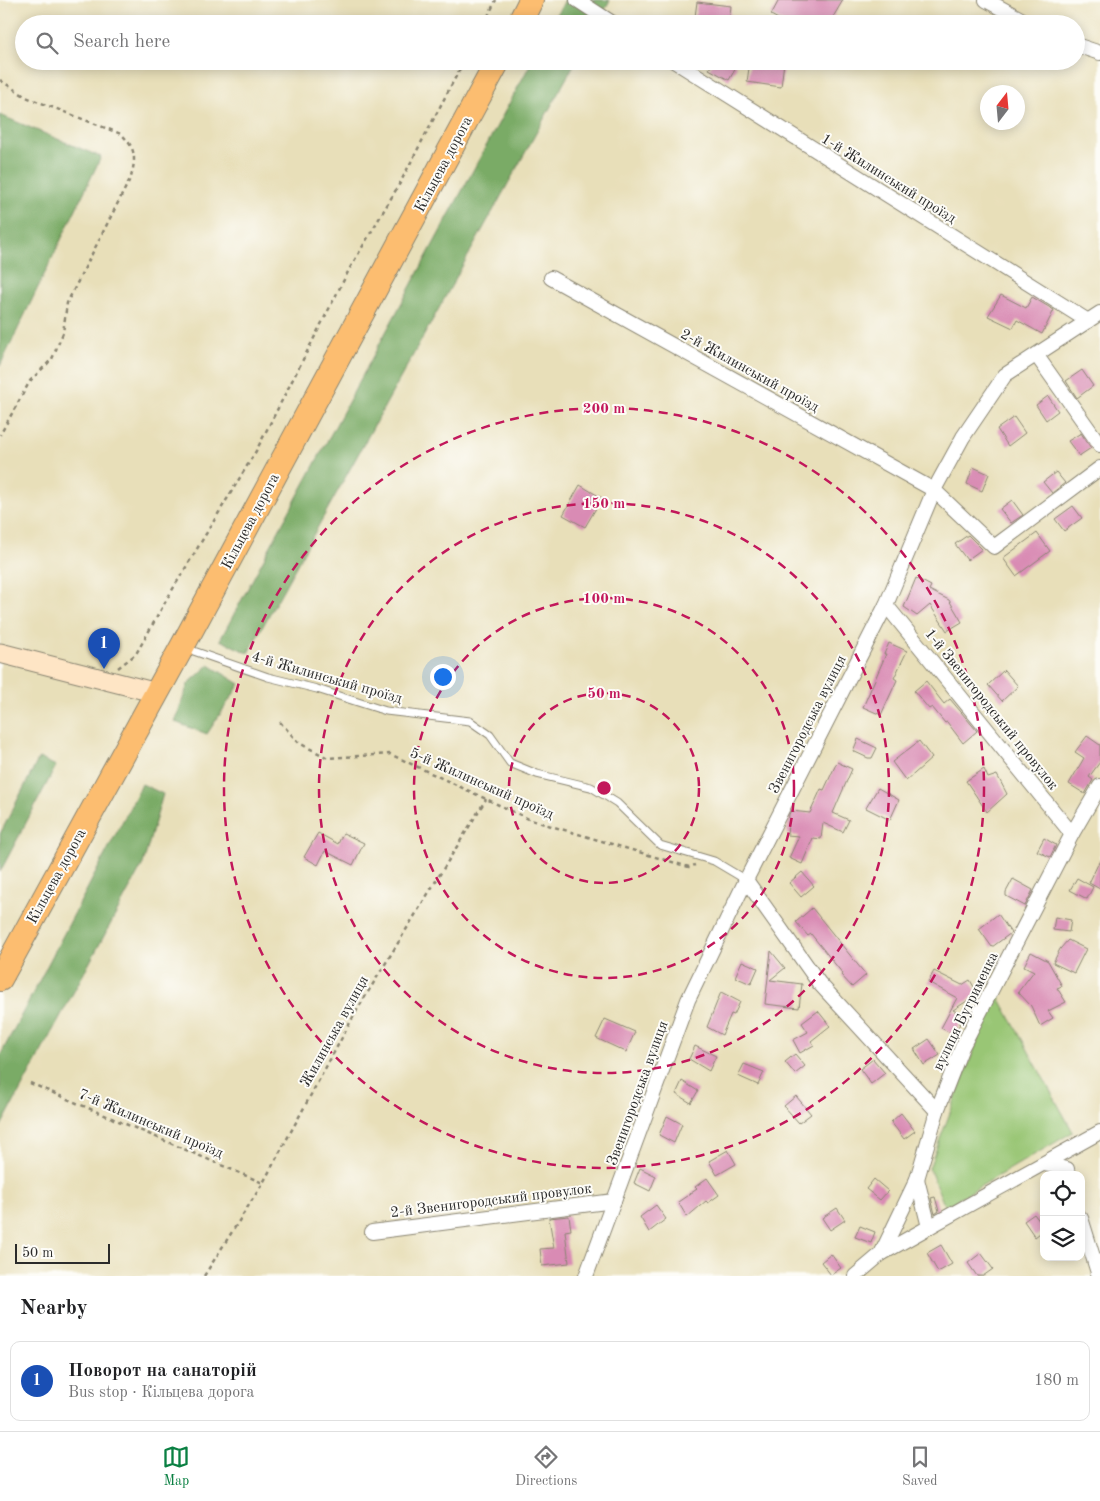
<!DOCTYPE html>
<html lang="en">
<head>
<meta charset="utf-8">
<style>
	:root { --surface:#fff; --page:#f6f6f6; --text:#202124; --muted:#757577; --line:#e0e0e0; --accent:#0b8043 }
	body { margin:0; font-family:"Old Standard TT",serif; background:var(--page); color:var(--text) }
	.controls { position:absolute; right:15px; bottom:15px; display:grid; overflow:hidden; border-radius:10px; box-shadow:0 2px 12px #0003 }
	.controls button { width:45px; height:45px; display:grid; place-items:center; padding:0; border:0; border-bottom:1px solid var(--line); background:var(--surface); color:var(--text); font:25px sans-serif }
	.compass { position:absolute; left:980px; top:85px; width:45px; height:45px; border-radius:50%; background:var(--surface); box-shadow:0 2px 12px #0003; rotate:16deg }
	.scale { position:absolute; left:15px; bottom:12px; width:95px; box-sizing:border-box; padding-left:5px; border:2px solid #2b2b2b; border-top:0; font-size:14px; line-height:18px; white-space:nowrap; color:#2b2b2b; -webkit-text-stroke:4px #fdfcf7; paint-order:stroke }
	.you { position:absolute; left:442px; top:676px; width:18px; height:18px; margin:-12px; border:4px solid #fff; border-radius:50%; background:#1a73e8; box-shadow:0 0 0 8px #1a73e833 }
	.badge { display:grid; place-items:center; width:32px; height:32px; border-radius:50%; background:var(--accent); color:#fff; font-size:16px; font-weight:700 }
	.pin { position:absolute; translate:-50% -41px; filter:drop-shadow(0 1px 2px #0008) }
	.pin::after { content:''; position:absolute; top:26px; width:18px; height:15px; background:inherit; clip-path:polygon(0 0,100% 0,50% 100%) }
	.list { margin:0; padding:0; list-style:none }
	h2 { display:flex; justify-content:space-between; align-items:center; height:65px; margin:0; padding:0 20px; font-size:21px }
	h2 small { font-size:16px; font-weight:400; color:var(--muted) }
	.list li { display:grid; grid-template-columns:32px 1fr auto; gap:15px; align-items:center; box-sizing:border-box; height:80px; margin:0 10px 10px; padding:0 10px; border:1px solid var(--line); border-radius:10px }
	.list b { display:block; font-size:19px; white-space:nowrap }
	.list p { margin:0; font-size:16px; white-space:nowrap; color:var(--muted) }
	.list em { font-size:16px; font-style:normal; color:var(--muted) }
	.icon { flex:none; width:28px; height:28px; fill:none; stroke:currentColor; stroke-width:2; stroke-linecap:round; stroke-linejoin:round }
	.map { position:relative; flex:none; width:1100px; height:1276px; overflow:hidden }
	.search { position:absolute; background:var(--surface); box-shadow:0 2px 12px #0003; left:15px; right:15px; top:15px; height:55px; display:flex; align-items:center; gap:12px; box-sizing:border-box; padding:0 18px; border-radius:28px; color:var(--muted); font-size:19px }
	.sheet { height:155px; background:var(--surface) }
	nav { display:flex; justify-content:space-around; align-items:center; box-sizing:border-box; height:70px; border-top:1px solid var(--line); background:var(--surface); font-size:14px; color:var(--muted) }
	nav a { display:grid; justify-items:center; gap:2px }
	nav .on { color:var(--accent) }
	.map>svg:first-child { display:block }
</style>
</head>
<body>
<div class="map">
<svg width="1100" height="1276" viewBox="0 0 1100 1276">
	<rect width="100%" height="100%" fill="#fdfcf7"/>
	<filter id="ink" filterUnits="userSpaceOnUse"><feTurbulence type="fractalNoise" baseFrequency=".02" numOctaves="2"/><feDisplacementMap in="SourceGraphic" scale="10" xChannelSelector="R" yChannelSelector="G"/><feConvolveMatrix kernelMatrix="1 2 1 2 8 2 1 2 1" color-interpolation-filters="sRGB"/></filter>
	<filter id="wash" filterUnits="userSpaceOnUse"><feTurbulence type="fractalNoise" baseFrequency=".0096" numOctaves="4" result="noise"/><feDisplacementMap in="SourceGraphic" scale="20" xChannelSelector="R" yChannelSelector="G"/><feGaussianBlur stdDeviation="1.12" result="paint"/><feColorMatrix in="noise" values="0 0 0 0 0 0 0 0 0 0 0 0 0 0 0 0 0 1.4 0 .05"/><feComposite in="paint" operator="in"/></filter>
	<g filter="url(#wash)">
		<rect width="100%" height="100%" fill="#e8dfb9"/>
		<path fill="#99c674" stroke="#627850" d="M996,992L1073,1132L945,1207L929,1168Z"/>
		<g fill="#7aab66" stroke="#526b48">
			<path d="M565,0H610L597,24H552Z"/>
			<path d="M532,61H576L248,653L220,640Z"/>
			<path d="M0,115L101,157L0,366Z"/>
			<path d="M209,665L240,684L207,734L175,722L188,684Z"/>
			<path d="M39,758L56,766L0,872V834Z"/>
			<path d="M142,784L163,794L143,864L0,1128V1056Z"/>
		</g>
		<g id="blocks">
			<g fill="#d98bb4">
				<path d="M779,0H843L829,24H787L771,15Z"/>
				<path d="M697,2L731,6L729,24H694Z"/>
				<path d="M714,61H730L737,66L729,80L709,69Z"/>
				<path d="M750,61L784,62L781,87L747,82Z"/>
				<path d="M1001,295L1026,308L1032,297L1054,310L1042,334L1017,320L1013,328L988,316Z"/>
				<path d="M1082,370L1093,386L1077,398L1066,381Z"/>
				<path d="M1048,396L1058,411L1046,420L1036,405Z"/>
				<path d="M1014,417L1025,433L1008,446L997,429Z"/>
				<path d="M1081,433L1091,448L1079,456L1068,441Z"/>
				<path d="M973,467L989,474L982,491L967,484Z"/>
				<path d="M1056,472L1065,483L1052,493L1043,482Z"/>
				<path d="M580,485L602,498L585,527L563,515Z"/>
				<path d="M1012,500L1023,515L1011,523L1000,509Z"/>
				<path d="M1073,506L1082,518L1064,531L1055,519Z"/>
				<path d="M1037,533L1050,551L1016,576L1003,558Z"/>
				<path d="M968,535L982,549L967,560L955,544Z"/>
				<path d="M916,578L931,586L929,590L949,600L962,622L947,631L930,605L917,616L904,607Z"/>
				<path d="M889,643L907,651L894,678L897,680L881,715L863,707L886,654H884Z"/>
				<path d="M1004,670L1018,686L1002,701L988,685Z"/>
				<path d="M926,681L944,704L950,699L977,731L963,743L947,722L945,723L932,707L929,709L914,691Z"/>
				<path d="M1087,736L1100,745V762L1089,777L1093,780L1085,794L1069,784L1084,758L1075,752Z"/>
				<path d="M858,739L877,748L872,758H868L853,751Z"/>
				<path d="M919,741L932,758L906,781L892,762Z"/>
				<path d="M837,762L852,769L833,813L849,820L843,832L823,823L821,839L813,838L802,864L789,858L799,836L787,835L789,814L791,811L810,813L821,789L824,790Z"/>
				<path d="M984,769L988,778L997,775L1007,794L987,812L966,781Z"/>
				<path d="M878,788L899,800L890,820L866,808Z"/>
				<path d="M318,833L338,844L343,833L364,843L353,865L325,851L318,865L304,857Z"/>
				<path d="M1044,838L1056,845L1050,857L1037,851Z"/>
				<path d="M1100,860V889L1089,883Z"/>
				<path d="M802,872L814,886L801,897L789,883Z"/>
				<path d="M1077,878L1093,887L1087,899L1070,890Z"/>
				<path d="M1013,879L1033,890L1025,906L1006,896V892Z"/>
				<path d="M812,908L866,975L852,987L841,975L843,974L811,934L808,936L796,922Z"/>
				<path d="M998,914L1011,933L992,947L979,929Z"/>
				<path d="M1055,917L1071,920L1069,932L1053,930Z"/>
				<path d="M1068,940L1086,949L1074,973L1053,963L1060,949Z"/>
				<path d="M771,951L785,968L770,980L802,984L799,1008L765,1004Z"/>
				<path d="M1031,952L1048,961L1062,986L1057,988L1066,1002L1048,1011L1053,1018L1040,1026L1031,1006L1018,992L1034,971L1024,966Z"/>
				<path d="M742,961L758,968L751,984L735,977Z"/>
				<path d="M934,971L962,985L970,980L978,994L953,1010L964,1016L954,1035L941,1028L957,998L928,982Z"/>
				<path d="M721,992L740,1002L734,1015L731,1014L722,1035L707,1027Z"/>
				<path d="M818,1011L830,1026L811,1041L814,1045L800,1053L793,1040L808,1032L802,1023Z"/>
				<path d="M605,1019L635,1032L626,1052L596,1038Z"/>
				<path d="M929,1039L940,1055L924,1065L914,1049Z"/>
				<path d="M695,1046L716,1056L709,1071L689,1059Z"/>
				<path d="M795,1054L805,1066L795,1074L785,1062Z"/>
				<path d="M873,1059L885,1073L871,1084L860,1069Z"/>
				<path d="M744,1064L764,1072L758,1085L738,1076Z"/>
				<path d="M682,1081L698,1091L691,1103L676,1094Z"/>
				<path d="M796,1096L811,1114L799,1123L784,1106Z"/>
				<path d="M901,1113L915,1131L904,1139L891,1122Z"/>
				<path d="M667,1116L682,1124L674,1143L659,1135Z"/>
				<path d="M728,1150L736,1164L717,1175L709,1161Z"/>
				<path d="M640,1168L656,1176L650,1191L634,1183Z"/>
				<path d="M707,1178L719,1195L708,1203L706,1201L687,1217L678,1202L697,1189L695,1187Z"/>
				<path d="M874,1179L888,1191L880,1200L866,1189Z"/>
				<path d="M935,1197L939,1211L935,1214L931,1198Z"/>
				<path d="M656,1205L666,1219L649,1232L640,1217Z"/>
				<path d="M837,1208L845,1220L830,1230L822,1218Z"/>
				<path d="M1034,1214L1044,1227V1230L1035,1237L1024,1221Z"/>
				<path d="M569,1216L571,1230L565,1231L569,1263L542,1266L540,1249L554,1248L549,1218Z"/>
				<path d="M860,1226L875,1232L871,1243L855,1237Z"/>
				<path d="M941,1245L952,1264L938,1272L927,1253Z"/>
				<path d="M981,1253L993,1269L983,1276H977L968,1263Z"/>
				<path d="M831,1254L841,1268L831,1275L821,1262Z"/>
			</g>
		</g>
	</g>
	<g filter="url(#ink)">
		<use href="#blocks" fill-opacity="0" stroke="#8a8572" stroke-width="1"/>
		<g fill="none" stroke-linecap="round" stroke-linejoin="round">
			<defs>
				<path id="lane" d="M185,648L268,677L317,689L386,711L470,721L490,735L510,763L537,774L591,787L617,803L660,845L714,861L746,880"/>
				<g id="street">
					<path d="M577,0L614,24"/>
					<path d="M986,0L1030,24"/>
					<path d="M1076,45L1100,53"/>
					<path d="M674,61L1088,321"/>
					<path d="M551,278L934,490L994,547L1100,468"/>
					<path d="M1037,356L1100,445"/>
					<path d="M886,605L1072,834"/>
					<path d="M746,880L819,983L937,1111"/>
					<path d="M1044,1164L1067,1169L1068,1175"/>
					<path d="M1081,1218L1099,1276"/>
					<path d="M929,1227L1100,1132"/>
					<path d="M372,1232L614,1201"/>
					<path d="M881,1254L929,1227L917,1179"/>
					<path d="M586,1276L688,1000L746,880L886,605L934,490L963,437L1005,375L1100,313"/>
					<path d="M855,1276L881,1254L917,1179L937,1111L962,1047L1072,834L1100,786"/>
				</g>
				<path id="secondary" d="M0,653L157,693"/>
				<g id="highway">
					<path d="M519,24L531,0"/>
					<path d="M0,979L182,647L498,61"/>
				</g>
			</defs>
			<use href="#lane" stroke="#8a8572" stroke-width="9"/>
			<use href="#street" stroke="#8a8572" stroke-width="16"/>
			<use href="#secondary" stroke="#8a8572" stroke-width="21"/>
			<use href="#highway" stroke="#8a8572" stroke-width="26"/>
			<g stroke="#8a8572" stroke-width="2.5" stroke-dasharray="4 4" stroke-linecap="butt">
				<path d="M484,24L496,0"/>
				<path d="M0,80L26,97L121,134C136,148 136,158 131,177L67,303L63,333L52,359L30,381L0,435"/>
				<path d="M118,668L136,654L171,592L256,451L350,268L400,183L464,61"/>
				<path d="M280,722L299,743L328,758L390,754L531,820L689,867L695,865"/>
				<path d="M30,1083L263,1183"/>
				<path d="M204,1276L263,1183L357,1010L486,799"/>
			</g>
			<use href="#lane" stroke="#fff" stroke-width="7"/>
			<use href="#street" stroke="#fff" stroke-width="14"/>
			<use href="#secondary" stroke="#fee5c5" stroke-width="19"/>
			<use href="#highway" stroke="#fcbd6f" stroke-width="24"/>
		</g>
	</g>
	<g fill="none" stroke="#c2185b" stroke-width="2.5" stroke-dasharray="9 6">
		<circle cx="604" cy="788" r="95"/>
		<circle cx="604" cy="788" r="190"/>
		<circle cx="604" cy="788" r="285"/>
		<circle cx="604" cy="788" r="380"/>
	</g>
	<g text-anchor="middle" stroke-width="4" stroke-linejoin="round" paint-order="stroke">
		<g font-size="15" fill="#2b2b2b" stroke="#fdfcf7">
			<text transform="translate(443 164) rotate(-62)" y="5">Кільцева дорога</text>
			<text transform="translate(889 178) rotate(32)" y="5">1-й Жилинський проїзд</text>
			<text transform="translate(750 370) rotate(29)" y="5">2-й Жилинський проїзд</text>
			<text transform="translate(250 521) rotate(-62)" y="5">Кільцева дорога</text>
			<text transform="translate(327 677) rotate(16)" y="5">4-й Жилинський проїзд</text>
			<text transform="translate(992 709) rotate(51)" y="5">1-й Звенигородський провулок</text>
			<text transform="translate(807 724) rotate(-63)" y="5">Звенигородська вулиця</text>
			<text transform="translate(482 783) rotate(24)" y="5">5-й Жилинський проїзд</text>
			<text transform="translate(56 876) rotate(-61)" y="5">Кільцева дорога</text>
			<text transform="translate(965 1011) rotate(-64)" y="5">вулиця Бугрименка</text>
			<text transform="translate(334 1031) rotate(-61)" y="5">Жилинська вулиця</text>
			<text transform="translate(637 1093) rotate(-70)" y="5">Звенигородська вулиця</text>
			<text transform="translate(151 1123) rotate(23)" y="5">7-й Жилинський проїзд</text>
			<text transform="translate(491 1200) rotate(-7)" y="5">2-й Звенигородський провулок</text>
		</g>
	</g>
	<circle cx="604" cy="788" r="8" fill="#c2185b" stroke="#fdfcf7" stroke-width="2.5"/>
	<g font-size="15" text-anchor="middle" font-weight="bold" fill="#c2185b" stroke="#fdfcf7" stroke-width="4" stroke-linejoin="round" paint-order="stroke">
		<text x="604" y="413">200 m</text>
		<text x="604" y="508">150 m</text>
		<text x="604" y="603">100 m</text>
		<text x="604" y="698">50 m</text>
	</g>
</svg>
<div class="controls">
<button><svg class="icon" aria-label="locate" viewBox="0 0 24 24"><circle cx="12" cy="12" r="6"/><path d="M12 2v4M12 18v4M2 12h4M18 12h4"/></svg></button>
<button><svg class="icon" aria-label="layers" viewBox="0 0 24 24"><path d="M12 4l9 5-9 5-9-5zM3 14l9 5 9-5"/></svg></button>
</div>
<svg class="compass" viewBox="-18 -18 36 36"><path d="M0-13l5 13h-10z" fill="#e53935"/><path d="M0 13l5-13h-10z" fill="#757577"/></svg>
<div class="scale">50 m</div>
<div class="you"></div>
<div class="pin badge" style="left:104px;top:669px;background:#1a4fb4">1</div>
<div class="search"><svg class="icon" aria-label="search" viewBox="0 0 24 24"><circle cx="10" cy="10" r="6"/><path d="M15 15l6 6"/></svg>Search here</div>
</div>
<section class="sheet">
<h2>Nearby<small></small></h2>
<ul class="list">
<li><span class="badge" style="background:#1a4fb4">1</span><div><b>Поворот на санаторій</b><p>Bus stop · Кільцева дорога</p></div><em>180 m</em></li>
</ul>
</section>
<nav>
<a class="on"><svg class="icon" aria-label="map" viewBox="0 0 24 24"><path d="M3 6l6-2 6 2 6-2v14l-6 2-6-2-6 2zM9 4v14M15 6v14"/></svg>Map</a>
<a><svg class="icon" aria-label="directions" viewBox="0 0 24 24"><path d="M12 3l9 9-9 9-9-9zM9 14v-3h6M13 9l2 2-2 2"/></svg>Directions</a>
<a><svg class="icon" aria-label="saved" viewBox="0 0 24 24"><path d="M7 4h10v16l-5-4-5 4z"/></svg>Saved</a>
</nav>
</body>
</html>
